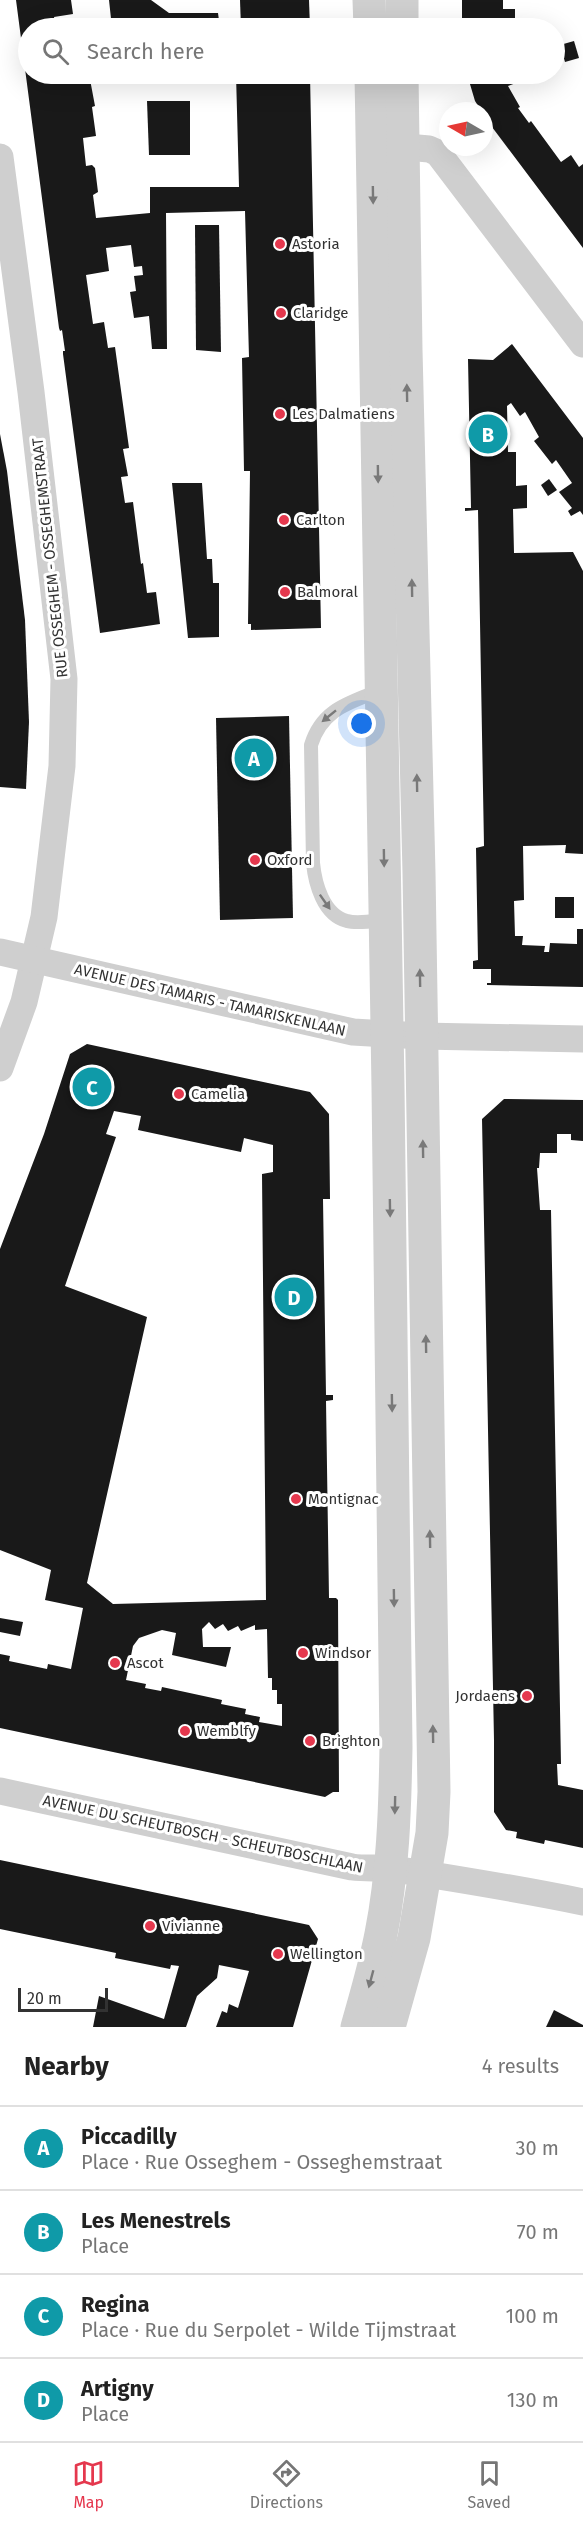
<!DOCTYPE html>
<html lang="en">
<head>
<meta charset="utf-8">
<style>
	:root { --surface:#fff; --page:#f6f6f6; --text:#222; --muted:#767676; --line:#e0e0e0; --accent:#e5384e }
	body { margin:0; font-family:"Fira Sans",sans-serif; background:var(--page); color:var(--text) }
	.compass { position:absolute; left:439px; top:102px; width:54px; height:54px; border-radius:50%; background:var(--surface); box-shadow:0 6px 24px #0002; rotate:279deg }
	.scale { position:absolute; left:18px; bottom:15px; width:90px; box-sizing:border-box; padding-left:6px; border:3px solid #323232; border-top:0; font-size:16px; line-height:21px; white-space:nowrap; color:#323232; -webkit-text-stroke:4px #fff; paint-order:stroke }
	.you { position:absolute; left:362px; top:724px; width:21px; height:21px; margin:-15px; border:4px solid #fff; border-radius:50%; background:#1a73e8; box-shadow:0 0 0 9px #1a73e833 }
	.badge { display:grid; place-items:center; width:39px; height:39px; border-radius:50%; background:var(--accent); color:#fff; font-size:20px; font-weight:700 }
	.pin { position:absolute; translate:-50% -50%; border:3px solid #fff; box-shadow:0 2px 6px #0006 }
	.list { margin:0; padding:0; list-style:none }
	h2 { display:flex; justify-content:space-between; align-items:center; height:78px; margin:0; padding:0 24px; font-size:26px }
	h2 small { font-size:20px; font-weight:400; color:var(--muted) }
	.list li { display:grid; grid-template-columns:39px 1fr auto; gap:18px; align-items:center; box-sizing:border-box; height:84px; padding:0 24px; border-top:2px solid var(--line) }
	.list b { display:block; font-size:22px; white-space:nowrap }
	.list p { margin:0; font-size:20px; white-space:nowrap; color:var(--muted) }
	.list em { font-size:20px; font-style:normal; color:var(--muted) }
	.icon { flex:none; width:33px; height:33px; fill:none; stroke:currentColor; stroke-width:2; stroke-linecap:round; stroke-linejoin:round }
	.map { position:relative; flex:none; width:583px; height:2027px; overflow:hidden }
	.search { position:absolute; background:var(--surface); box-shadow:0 6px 24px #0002; left:18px; right:18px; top:18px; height:66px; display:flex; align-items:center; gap:15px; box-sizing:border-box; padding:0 21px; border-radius:33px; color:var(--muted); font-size:22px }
	.sheet { height:414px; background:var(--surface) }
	nav { display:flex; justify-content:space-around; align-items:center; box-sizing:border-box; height:84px; border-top:2px solid var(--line); background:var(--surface); font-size:16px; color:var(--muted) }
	nav a { display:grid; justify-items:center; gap:3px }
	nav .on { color:var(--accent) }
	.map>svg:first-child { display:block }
</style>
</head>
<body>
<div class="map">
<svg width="583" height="2027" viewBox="0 0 583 2027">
	<rect width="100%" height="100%" fill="#fff"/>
	<g fill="#191919" fill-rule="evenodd">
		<path d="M16,0H71L73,14L54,17L56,28H28V74H89L95,106L92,107L96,136L83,138L86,166L92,165L95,168L98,192L93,195L96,218L150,213V187H239L236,74H310L321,628L251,630V624H248L250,471H244L242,358L249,357L245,211L166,213L167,349H152L149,316L134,318L130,292L136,291L134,276L143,275L142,266L134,267L131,245L106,248L109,271L86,275L93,324L104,322L108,348L115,347L129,448L123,449L128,476L121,477L125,503L133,502L141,564L143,563L147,593L156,592L160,624L100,633L63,354V351H65L62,330L60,331L59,328Z"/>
		<path d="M109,0H151L169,13H218L220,28H112Z"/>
		<path d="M240,0H309L310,28H241Z"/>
		<path d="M462,0H503V9H515V27L462,28Z"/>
		<path d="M574,41L579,58L565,62L560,45Z"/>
		<path d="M467,74H513L516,83L508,86L520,107L518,108L529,123L531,121L561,162L571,155L579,167L583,164V248L492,127L475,101Z"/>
		<path d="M147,101H190V155H149Z"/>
		<path d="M195,225H219L221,352L196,350Z"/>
		<path d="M512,344L583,438V515L580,511L571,516L568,511L572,508L559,492L572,483L556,460L552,464L534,441L539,437L525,412L520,416L511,403L507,406L508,452H516V486L527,485V508L513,509L514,553L573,552L583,571V854L565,853L566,845L523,846L524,900L514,901L515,936H523L522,945L545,946L544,952H549L550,943L577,944V929H583V987L487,985V983H491V969H473V961L478,960L476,848L484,846L478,510L465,511V508H471L468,359L493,360Z"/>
		<path d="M0,434L7,471L25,620L29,722L26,789L0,787Z"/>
		<path d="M549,479L557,490L548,496L541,485Z"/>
		<path d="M172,483H202L207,559H212L213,583H219V637L188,638Z"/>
		<path d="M289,716L293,918L220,920L216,718Z"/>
		<rect x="555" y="897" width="19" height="21"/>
		<path d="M87,1044L310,1092L329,1114L330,1199H323L326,1395H333V1400L326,1401L329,1598H336L338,1600L339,1792H333L325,1797L0,1728V1654L10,1656L9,1661L47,1669L48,1664L71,1669L83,1608L45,1600L51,1570L0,1550V1249L44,1134L70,1054ZM114,1111L141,1116L138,1130L222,1148L241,1152L244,1138L273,1145V1172L262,1174L266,1600L113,1604L87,1583L147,1317L65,1286L116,1137L106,1134ZM209,1622L215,1629L223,1624L228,1631L238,1626L241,1631L255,1625V1630L267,1629L268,1678H272V1690H277V1704H282V1726L259,1722L260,1717L245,1714L246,1709L221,1704L222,1700L162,1687L161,1691L145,1688L146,1684L126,1680L133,1646L139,1638L162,1630L176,1633L172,1655L226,1667L231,1647H203L202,1629Z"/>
		<path d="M504,1099L583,1100V1141L571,1140V1134H557V1153H540L539,1168H537L540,1210H551L561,1764H557L558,1785L583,1790V1848L545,1840L544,1844L516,1838L517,1832L506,1830L494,1812V1740L482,1119Z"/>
		<path d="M0,1618L23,1622L20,1636L0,1632Z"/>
		<path d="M0,1860L309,1925L318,1939L293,2027H216L222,2011L227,2013L229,2004L238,2008L249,1971L219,1965L217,1978L197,1996L186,2027H93L99,1996L164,2019L179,1966L171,1965L170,1969L115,1958L116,1953L0,1929Z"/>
		<path d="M554,2010L583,2025V2027H546Z"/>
	</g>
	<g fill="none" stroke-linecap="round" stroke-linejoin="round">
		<path stroke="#cfcfcf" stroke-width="14" d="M381,690C349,703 322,709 311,745L313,863C315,883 323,915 347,921C357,924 374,921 385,920"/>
		<g stroke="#cfcfcf" stroke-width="27">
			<path d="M384,145L429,149L438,153L583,344"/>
			<path d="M0,157L31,392L64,679L62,766L44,917L24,1002L0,1068"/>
			<path d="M0,952L353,1032L421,1036L583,1039"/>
			<path d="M0,1791L352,1867C366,1869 380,1867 394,1869C458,1879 520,1889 583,1902"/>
		</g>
		<g stroke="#cfcfcf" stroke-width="33">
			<path d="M369,0L370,28"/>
			<path d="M402,0V28"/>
			<path d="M357,2027C366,1996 375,1965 381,1934C393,1874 395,1808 396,1747L388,1087L371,74"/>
			<path d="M389,2027L414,1938L432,1833L434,1792L419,873L406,350L402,74"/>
		</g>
	</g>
	<defs><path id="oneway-solid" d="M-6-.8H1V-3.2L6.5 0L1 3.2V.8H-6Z" transform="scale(1.5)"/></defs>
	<g fill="#797979">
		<use href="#oneway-solid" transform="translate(373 195) rotate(89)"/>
		<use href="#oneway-solid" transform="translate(407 393) rotate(-91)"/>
		<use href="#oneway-solid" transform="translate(378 474) rotate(89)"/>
		<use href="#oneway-solid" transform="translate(412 588) rotate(-91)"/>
		<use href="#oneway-solid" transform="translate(329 716) rotate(141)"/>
		<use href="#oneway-solid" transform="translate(417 783) rotate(-91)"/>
		<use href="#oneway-solid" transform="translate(384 858) rotate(89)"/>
		<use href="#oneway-solid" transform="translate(325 902) rotate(55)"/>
		<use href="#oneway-solid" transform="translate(420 978) rotate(-91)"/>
		<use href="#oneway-solid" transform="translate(423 1149) rotate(-91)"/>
		<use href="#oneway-solid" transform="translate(390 1208) rotate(89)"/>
		<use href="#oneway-solid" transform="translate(426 1344) rotate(-91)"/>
		<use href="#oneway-solid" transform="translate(392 1403) rotate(89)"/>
		<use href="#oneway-solid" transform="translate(430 1539) rotate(-91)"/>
		<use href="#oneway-solid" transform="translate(394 1598) rotate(89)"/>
		<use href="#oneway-solid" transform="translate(433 1734) rotate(-91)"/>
		<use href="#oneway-solid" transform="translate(395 1805) rotate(91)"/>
		<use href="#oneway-solid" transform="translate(371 1979) rotate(105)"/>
	</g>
	<g fill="#e5384e" stroke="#fff" stroke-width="2">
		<circle cx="280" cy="244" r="6"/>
		<circle cx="281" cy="313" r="6"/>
		<circle cx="280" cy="414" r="6"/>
		<circle cx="284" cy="520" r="6"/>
		<circle cx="285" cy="592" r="6"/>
		<circle cx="255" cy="860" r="6"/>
		<circle cx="179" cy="1094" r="6"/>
		<circle cx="296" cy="1499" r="6"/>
		<circle cx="303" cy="1653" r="6"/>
		<circle cx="115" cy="1663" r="6"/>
		<circle cx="527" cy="1696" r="6"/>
		<circle cx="185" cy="1731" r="6"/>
		<circle cx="310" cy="1741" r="6"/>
		<circle cx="150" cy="1926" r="6"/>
		<circle cx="278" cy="1954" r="6"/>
	</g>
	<g text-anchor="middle" stroke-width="6" stroke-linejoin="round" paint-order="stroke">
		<g font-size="15" fill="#323232" stroke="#fff" text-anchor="start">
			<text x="292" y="249">Astoria</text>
			<text x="293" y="318">Claridge</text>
			<text x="292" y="419">Les Dalmatiens</text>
			<text x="296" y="525">Carlton</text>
			<text x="297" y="597">Balmoral</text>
			<text x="267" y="865">Oxford</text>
			<text x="191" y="1099">Camelia</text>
			<text x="308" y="1504">Montignac</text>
			<text x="315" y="1658">Windsor</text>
			<text x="127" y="1668">Ascot</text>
			<text x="515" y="1701" text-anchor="end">Jordaens</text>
			<text x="197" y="1736">Wemblfy</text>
			<text x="322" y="1746">Brighton</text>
			<text x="162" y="1931">Vivianne</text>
			<text x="290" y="1959">Wellington</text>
		</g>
		<g font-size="15" fill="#323232" stroke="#fff">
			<text transform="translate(50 558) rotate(-96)" y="5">RUE OSSEGHEM - OSSEGHEMSTRAAT</text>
			<text transform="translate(210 1000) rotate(13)" y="5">AVENUE DES TAMARIS - TAMARISKENLAAN</text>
			<text transform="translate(203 1834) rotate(12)" y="5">AVENUE DU SCHEUTBOSCH - SCHEUTBOSCHLAAN</text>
		</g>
	</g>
</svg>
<svg class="compass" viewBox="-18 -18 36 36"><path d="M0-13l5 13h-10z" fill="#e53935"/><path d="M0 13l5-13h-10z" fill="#767676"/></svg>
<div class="scale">20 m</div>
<div class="you"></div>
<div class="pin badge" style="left:254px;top:758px;background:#0f9aa8">A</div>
<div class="pin badge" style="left:488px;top:434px;background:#0f9aa8">B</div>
<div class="pin badge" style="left:92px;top:1087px;background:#0f9aa8">C</div>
<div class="pin badge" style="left:294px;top:1297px;background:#0f9aa8">D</div>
<div class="search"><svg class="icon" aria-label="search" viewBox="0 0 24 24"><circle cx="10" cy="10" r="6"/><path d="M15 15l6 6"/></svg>Search here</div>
</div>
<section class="sheet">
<h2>Nearby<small>4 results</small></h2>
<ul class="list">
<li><span class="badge" style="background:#0f9aa8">A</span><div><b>Piccadilly</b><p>Place · Rue Osseghem - Osseghemstraat</p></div><em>30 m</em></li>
<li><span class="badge" style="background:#0f9aa8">B</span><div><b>Les Menestrels</b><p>Place</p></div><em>70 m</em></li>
<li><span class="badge" style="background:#0f9aa8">C</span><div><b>Regina</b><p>Place · Rue du Serpolet - Wilde Tijmstraat</p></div><em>100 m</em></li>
<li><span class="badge" style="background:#0f9aa8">D</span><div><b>Artigny</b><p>Place</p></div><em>130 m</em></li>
</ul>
</section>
<nav>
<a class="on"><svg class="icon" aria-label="map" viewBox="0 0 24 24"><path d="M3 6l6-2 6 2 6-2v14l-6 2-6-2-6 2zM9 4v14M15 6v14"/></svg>Map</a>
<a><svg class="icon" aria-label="directions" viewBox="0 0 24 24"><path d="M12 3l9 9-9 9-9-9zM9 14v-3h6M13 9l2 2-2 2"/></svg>Directions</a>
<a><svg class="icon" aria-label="saved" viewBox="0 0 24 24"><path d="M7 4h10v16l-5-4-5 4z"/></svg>Saved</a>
</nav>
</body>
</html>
